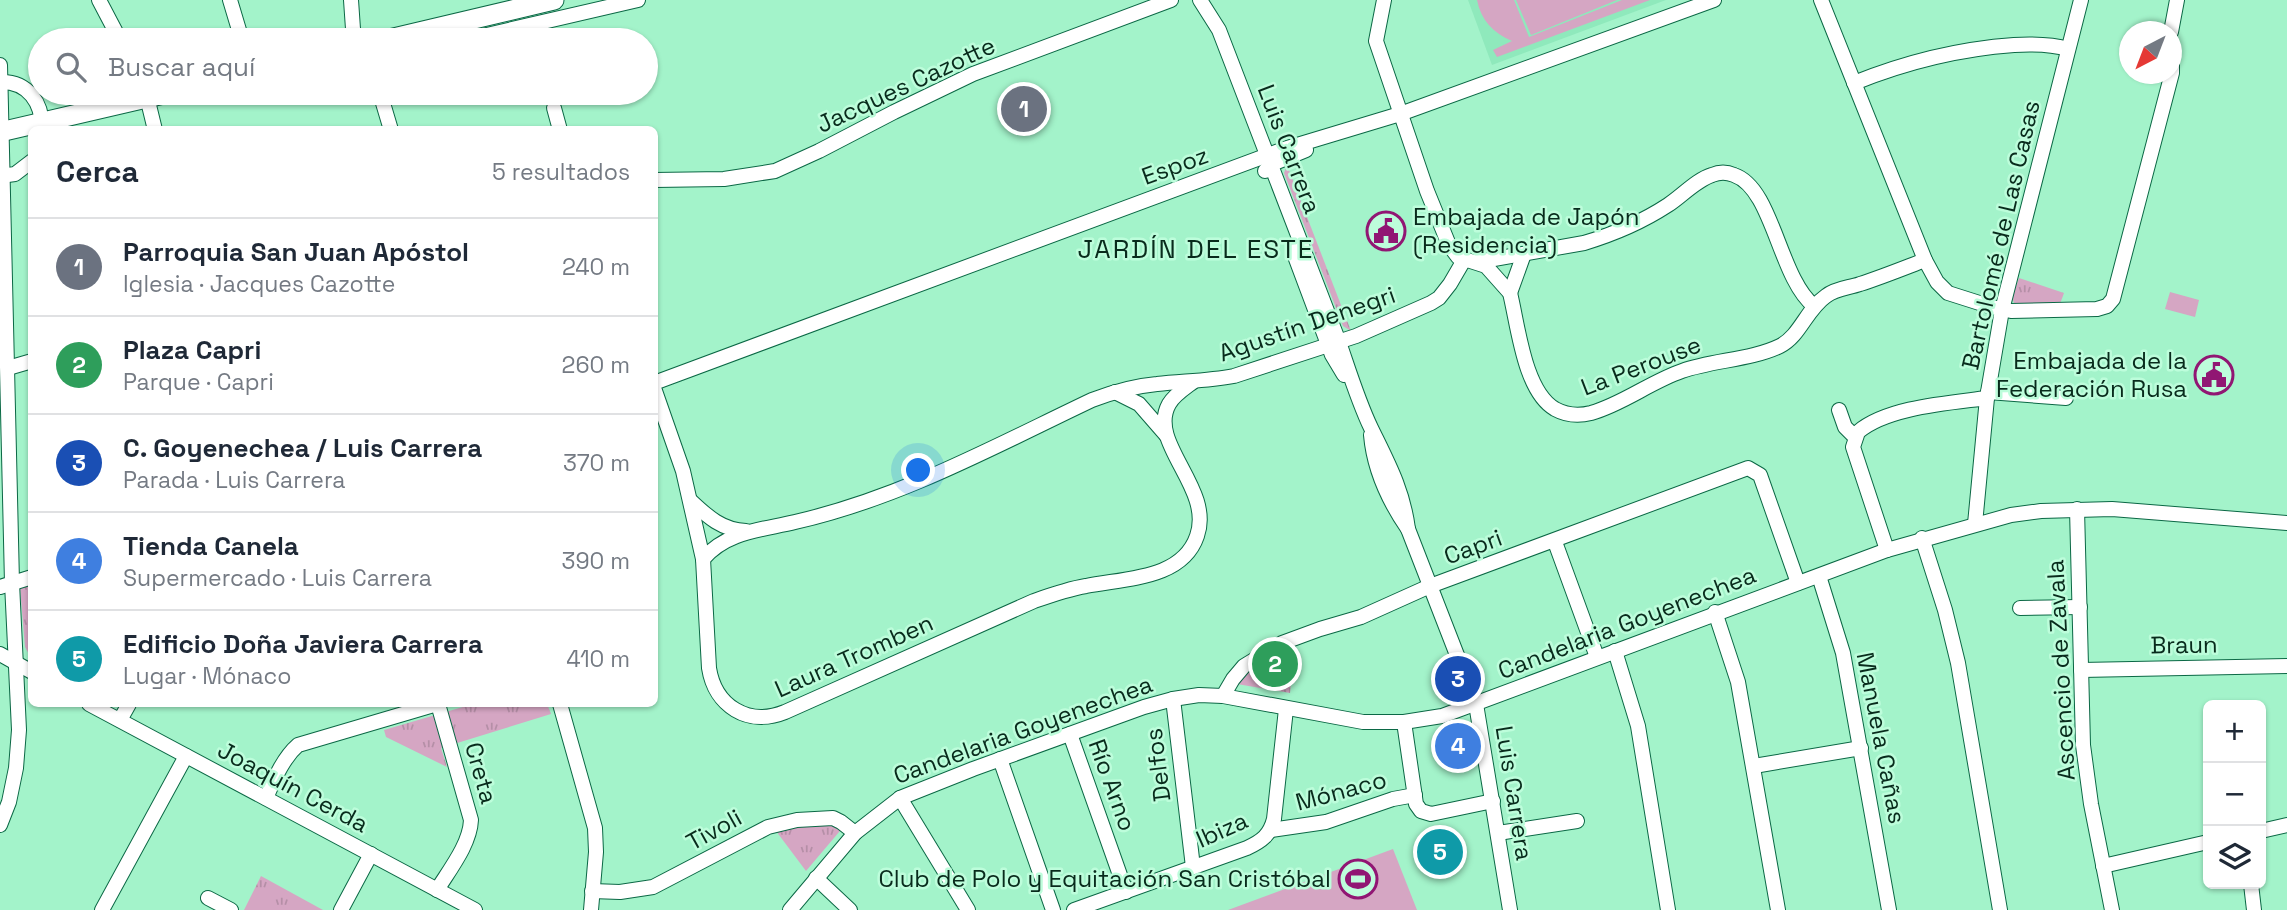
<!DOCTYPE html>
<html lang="es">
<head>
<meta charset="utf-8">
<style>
	:root { --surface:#fff; --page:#f2f2f3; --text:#1f2937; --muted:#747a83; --line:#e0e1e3; --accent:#ea580c }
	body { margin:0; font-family:"Space Grotesk",sans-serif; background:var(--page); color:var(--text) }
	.controls { position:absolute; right:21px; bottom:21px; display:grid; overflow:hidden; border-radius:10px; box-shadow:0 2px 5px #0004 }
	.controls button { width:63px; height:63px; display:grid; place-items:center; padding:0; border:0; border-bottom:2px solid var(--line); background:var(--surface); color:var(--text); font:35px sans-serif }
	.compass { position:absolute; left:2119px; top:21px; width:63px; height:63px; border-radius:50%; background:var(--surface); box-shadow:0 2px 5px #0004; rotate:222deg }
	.you { position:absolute; left:919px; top:471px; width:24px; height:24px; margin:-18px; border:5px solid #fff; border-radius:50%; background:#1a73e8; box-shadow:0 0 0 10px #1a73e833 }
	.badge { display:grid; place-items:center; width:46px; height:46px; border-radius:50%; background:var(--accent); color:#fff; font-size:23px; font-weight:700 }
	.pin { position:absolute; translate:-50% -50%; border:4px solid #fff; box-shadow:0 2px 7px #0006 }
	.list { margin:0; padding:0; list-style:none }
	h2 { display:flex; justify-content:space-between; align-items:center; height:91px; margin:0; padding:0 28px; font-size:30px }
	h2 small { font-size:23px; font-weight:400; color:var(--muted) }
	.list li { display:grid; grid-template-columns:46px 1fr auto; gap:21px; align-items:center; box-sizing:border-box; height:98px; padding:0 28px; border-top:2px solid var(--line) }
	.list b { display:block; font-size:26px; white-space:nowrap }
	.list p { margin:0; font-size:23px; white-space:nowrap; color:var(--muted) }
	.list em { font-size:23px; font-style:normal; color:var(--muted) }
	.icon { flex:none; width:38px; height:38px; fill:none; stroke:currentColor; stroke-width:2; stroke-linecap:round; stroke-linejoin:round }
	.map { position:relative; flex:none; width:2287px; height:910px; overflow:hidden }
	.search { position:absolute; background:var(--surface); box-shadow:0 2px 5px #0004; left:28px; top:28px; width:630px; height:77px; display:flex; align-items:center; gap:18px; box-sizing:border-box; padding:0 24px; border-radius:38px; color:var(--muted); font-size:26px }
	.panel { position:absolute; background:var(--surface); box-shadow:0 2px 5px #0004; left:28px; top:126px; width:630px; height:581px; border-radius:10px }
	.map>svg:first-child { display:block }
</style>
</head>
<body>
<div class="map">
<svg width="2287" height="910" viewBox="0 0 2287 910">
	<defs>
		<pattern id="grass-tufts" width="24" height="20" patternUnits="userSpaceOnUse" patternTransform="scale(1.75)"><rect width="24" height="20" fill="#d5a6c3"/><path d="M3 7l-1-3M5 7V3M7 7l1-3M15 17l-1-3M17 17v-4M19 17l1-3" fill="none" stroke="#b58fa7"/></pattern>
	</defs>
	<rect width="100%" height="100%" fill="#a3f3ca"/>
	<path fill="#8fe9bc" d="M1468,0H1666L1492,65Z"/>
	<g fill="url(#grass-tufts)">
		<path d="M1287,165L1351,331L1343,326L1284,173Z"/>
		<path d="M2019,278L2064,293L2060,304L2014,303L2012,297Z"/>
		<path d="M31,585H32L31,658L25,647L20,588Z"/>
		<path d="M1295,642L1290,693L1237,684L1249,670Z"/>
		<path d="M473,704H547L551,714L441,748L447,767L386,737L384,730Z"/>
		<path d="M816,822L845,825L806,871L776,831Z"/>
		<path d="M261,876L323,910H244Z"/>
	</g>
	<g fill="#d5a6c3">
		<path d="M1477,0H1514L1529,37L1622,0H1650L1497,57L1493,50L1512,41C1493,33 1481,20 1477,0Z"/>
		<path d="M1516,0H1617L1531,35Z"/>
		<path d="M2170,292L2199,300L2195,317L2165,309Z"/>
		<path d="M1393,849L1417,910H1228Z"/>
	</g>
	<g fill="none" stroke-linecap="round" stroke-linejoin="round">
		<defs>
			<g id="minor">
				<path d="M99,0L120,40"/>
				<path d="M230,0L242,40"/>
				<path d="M351,0L353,29L357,40"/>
				<path d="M1200,0L1219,30L1339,342C1349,371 1358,401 1371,428C1388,463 1403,490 1408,529"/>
				<path d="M1384,0L1376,41L1427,191L1449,245L1458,257L1486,266L1510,293C1518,325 1524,391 1555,409C1566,415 1579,416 1591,413C1623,404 1650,382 1682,371C1713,360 1751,360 1780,346C1800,336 1806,310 1826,296C1836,288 1849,288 1860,284C1882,277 1904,268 1925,260"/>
				<path d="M1821,0L1925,260L1937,282L1948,293L1992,307L2011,311L2097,309L2107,306L2113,299L2172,73V50"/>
				<path d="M2171,32L2177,0"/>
				<path d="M465,40L638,0"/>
				<path d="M0,65L12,583L19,730L16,768L9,802L0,825"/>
				<path d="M0,82C28,81 43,103 42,130"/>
				<path d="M1854,83C1906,62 1958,49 2014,45C2032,44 2051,44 2068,49"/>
				<path d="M146,93L155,130"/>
				<path d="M380,93L391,130"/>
				<path d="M554,108L560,130"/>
				<path d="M1265,171L1272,164L1306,150"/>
				<path d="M0,176L15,174L32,161"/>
				<path d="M654,180L724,179L775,171L819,151L894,112L973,74L1171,0"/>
				<path d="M1293,251L1332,355L1344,375"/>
				<path d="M1477,262L1584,243C1614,234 1642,222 1668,205C1682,196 1696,180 1712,175C1719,172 1727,172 1734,175C1773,188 1779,278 1814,306"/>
				<path d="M1510,293L1524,254"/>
				<path d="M8,368L32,361"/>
				<path d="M654,383L1284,149L1400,114L1714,0"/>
				<path d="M654,388L683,471L703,559L709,668C715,706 748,727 785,712L1034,601C1051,595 1068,589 1086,586C1124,578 1182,580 1197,536C1214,488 1147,443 1169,404C1174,395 1185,388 1193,382"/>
				<path d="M1115,392L1139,404L1166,435"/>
				<path d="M1988,392L2066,398"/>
				<path d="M1839,410L1845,427L1855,437"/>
				<path d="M1371,435C1374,470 1388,500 1408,529L1476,704L1510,910"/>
				<path d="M691,501C708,517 722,530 746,531"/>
				<path d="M2077,509L2083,745L2091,804L2112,910"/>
				<path d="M1975,524L1987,398L2002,310L2081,0"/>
				<path d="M1922,538L1945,610L1958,663L2000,910"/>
				<path d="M1555,542L1597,657"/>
				<path d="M1887,550L1853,447L1858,432C1887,407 1950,403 1987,398"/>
				<path d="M703,559C727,531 762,530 795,522C901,498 995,446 1092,400C1113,392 1134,386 1157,384C1183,381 1208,381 1234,376L1356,336L1431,303L1439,298L1450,284L1464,260"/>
				<path d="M1819,576L1843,653L1889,910"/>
				<path d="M0,587L32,577"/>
				<path d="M2020,608L2080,607"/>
				<path d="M1715,612L1738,682L1778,910"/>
				<path d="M1615,651L1638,726L1668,910"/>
				<path d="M0,654L32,672"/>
				<path d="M2081,670L2287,666"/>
				<path d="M1223,696L1233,679L1244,666L1282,643L1320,629L1361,617L1430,586L1748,468L1760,475L1798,583"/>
				<path d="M1173,699L1193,867"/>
				<path d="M89,704L475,910"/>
				<path d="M560,704L595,828L596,852L591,910"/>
				<path d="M120,720L129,704"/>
				<path d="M1404,722L1416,804L1421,811L1431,814L1493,801"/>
				<path d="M1070,734L1126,892"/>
				<path d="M1000,759L1053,910"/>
				<path d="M1754,766L1861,748"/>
				<path d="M266,798C274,780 283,758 298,745L437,704"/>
				<path d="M900,798L968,910"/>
				<path d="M1271,830L1326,822L1393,799L1415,795"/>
				<path d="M2261,831L2287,825"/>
				<path d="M1498,833L1577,821"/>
				<path d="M2103,866L2208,842"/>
				<path d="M816,878L850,910"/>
				<path d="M2251,884L2254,910"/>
				<path d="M437,890C450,869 470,844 471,820L438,704"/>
				<path d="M592,891L620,892L653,887L768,827L797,820L833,818L841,822L855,833"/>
				<path d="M208,898L231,910"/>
				<path d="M102,910L186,756"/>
				<path d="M341,910L371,854"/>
				<path d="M790,910L855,833L900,798L973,769L1144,707L1173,699L1199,695L1223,696L1363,722H1404L1442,716L1887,550L2011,515L2041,511L2112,509L2287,523"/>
				<path d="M1074,910L1247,848C1262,841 1270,835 1274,819L1286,709"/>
			</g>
			<g id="major">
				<path d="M385,40L554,0"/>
				<path d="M0,132L168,93"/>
			</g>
		</defs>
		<use href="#minor" stroke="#0b6845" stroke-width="16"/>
		<use href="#major" stroke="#0b6845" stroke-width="21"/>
		<use href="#minor" stroke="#fff" stroke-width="14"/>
		<use href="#major" stroke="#fff" stroke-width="19"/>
	</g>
	<defs>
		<symbol id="civic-ring" viewBox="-11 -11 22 22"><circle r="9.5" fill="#bdfddb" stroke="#911673" stroke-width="1.5"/><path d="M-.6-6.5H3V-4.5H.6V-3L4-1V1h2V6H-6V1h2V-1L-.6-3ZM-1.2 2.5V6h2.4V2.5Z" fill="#911673"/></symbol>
		<symbol id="stadium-ring" viewBox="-11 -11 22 22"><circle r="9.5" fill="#bdfddb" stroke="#911673" stroke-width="1.5"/><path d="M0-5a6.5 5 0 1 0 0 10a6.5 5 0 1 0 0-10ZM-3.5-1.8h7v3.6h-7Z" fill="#911673"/></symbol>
	</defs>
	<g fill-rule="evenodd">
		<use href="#civic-ring" x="1364" y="209" width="44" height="44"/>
		<use href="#civic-ring" x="2192" y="353" width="44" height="44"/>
		<use href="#stadium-ring" x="1336" y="857" width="44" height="44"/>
	</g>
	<g text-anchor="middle" stroke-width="5" stroke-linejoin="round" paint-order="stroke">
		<g font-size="24" fill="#082b1c" stroke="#bdfddb">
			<text transform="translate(906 85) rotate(-25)" y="8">Jacques Cazotte</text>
			<text transform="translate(1289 149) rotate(69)" y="8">Luis Carrera</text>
			<text transform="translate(1175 166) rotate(-20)" y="8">Espoz</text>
			<text transform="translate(2001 235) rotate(-77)" y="8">Bartolomé de Las Casas</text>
			<text transform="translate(1307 324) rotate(-19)" y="8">Agustín Denegri</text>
			<text transform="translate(1641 366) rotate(-21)" y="8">La Perouse</text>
			<text transform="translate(1473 547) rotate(-20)" y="8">Capri</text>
			<text transform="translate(1627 623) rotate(-21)" y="8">Candelaria Goyenechea</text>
			<text transform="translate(2184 645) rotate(-1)" y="8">Braun</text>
			<text transform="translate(854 656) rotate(-24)" y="8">Laura Tromben</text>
			<text transform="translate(2061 670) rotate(-93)" y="8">Ascencio de Zavala</text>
			<text transform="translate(1023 730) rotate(-20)" y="8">Candelaria Goyenechea</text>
			<text transform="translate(1881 738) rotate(79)" y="8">Manuela Cañas</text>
			<text transform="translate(1158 765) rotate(-97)" y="8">Delfos</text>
			<text transform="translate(481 773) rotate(74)" y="8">Creta</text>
			<text transform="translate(1112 785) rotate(70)" y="8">Río Arno</text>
			<text transform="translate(293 787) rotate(28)" y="8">Joaquín Cerda</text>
			<text transform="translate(1341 791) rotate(-15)" y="8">Mónaco</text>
			<text transform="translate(1514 793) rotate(81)" y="8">Luis Carrera</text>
			<text transform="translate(714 830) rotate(-29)" y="8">Tivoli</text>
			<text transform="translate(1222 830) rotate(-24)" y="8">Ibiza</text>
		</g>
		<g font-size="24" fill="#082b1c" stroke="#bdfddb" text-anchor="end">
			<text x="1413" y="225" text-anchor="start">Embajada de Japón<tspan x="1413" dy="28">(Residencia)</tspan></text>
			<text x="2187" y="369">Embajada de la<tspan x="2187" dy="28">Federación Rusa</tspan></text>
			<text x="1331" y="887">Club de Polo y Equitación San Cristóbal</text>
		</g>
		<g font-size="26" letter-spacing="2" fill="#082b1c" stroke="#bdfddb">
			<text x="1196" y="258">JARDÍN DEL ESTE</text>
		</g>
	</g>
</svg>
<div class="controls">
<button>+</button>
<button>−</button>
<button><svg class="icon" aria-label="layers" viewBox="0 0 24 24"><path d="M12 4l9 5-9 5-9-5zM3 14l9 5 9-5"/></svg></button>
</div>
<svg class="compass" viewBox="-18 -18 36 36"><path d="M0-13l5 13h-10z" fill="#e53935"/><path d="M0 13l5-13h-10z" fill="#747a83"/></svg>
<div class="you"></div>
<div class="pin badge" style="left:1024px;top:109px;background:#6b7280">1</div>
<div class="pin badge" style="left:1275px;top:664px;background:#2e9e5b">2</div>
<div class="pin badge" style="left:1458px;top:679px;background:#1a4fb4">3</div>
<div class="pin badge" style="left:1458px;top:746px;background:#3f7fe0">4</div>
<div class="pin badge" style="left:1440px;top:852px;background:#0f9aa8">5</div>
<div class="search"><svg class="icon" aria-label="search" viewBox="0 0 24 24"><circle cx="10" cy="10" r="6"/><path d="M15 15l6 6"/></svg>Buscar aquí</div>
<section class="panel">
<h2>Cerca<small>5 resultados</small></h2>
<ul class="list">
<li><span class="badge" style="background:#6b7280">1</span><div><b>Parroquia San Juan Apóstol</b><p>Iglesia · Jacques Cazotte</p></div><em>240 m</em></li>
<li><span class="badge" style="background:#2e9e5b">2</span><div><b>Plaza Capri</b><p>Parque · Capri</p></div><em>260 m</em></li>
<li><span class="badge" style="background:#1a4fb4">3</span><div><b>C. Goyenechea / Luis Carrera</b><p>Parada · Luis Carrera</p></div><em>370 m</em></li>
<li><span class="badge" style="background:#3f7fe0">4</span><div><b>Tienda Canela</b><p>Supermercado · Luis Carrera</p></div><em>390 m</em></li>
<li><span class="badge" style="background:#0f9aa8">5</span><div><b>Edificio Doña Javiera Carrera</b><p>Lugar · Mónaco</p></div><em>410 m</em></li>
</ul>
</section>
</div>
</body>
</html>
